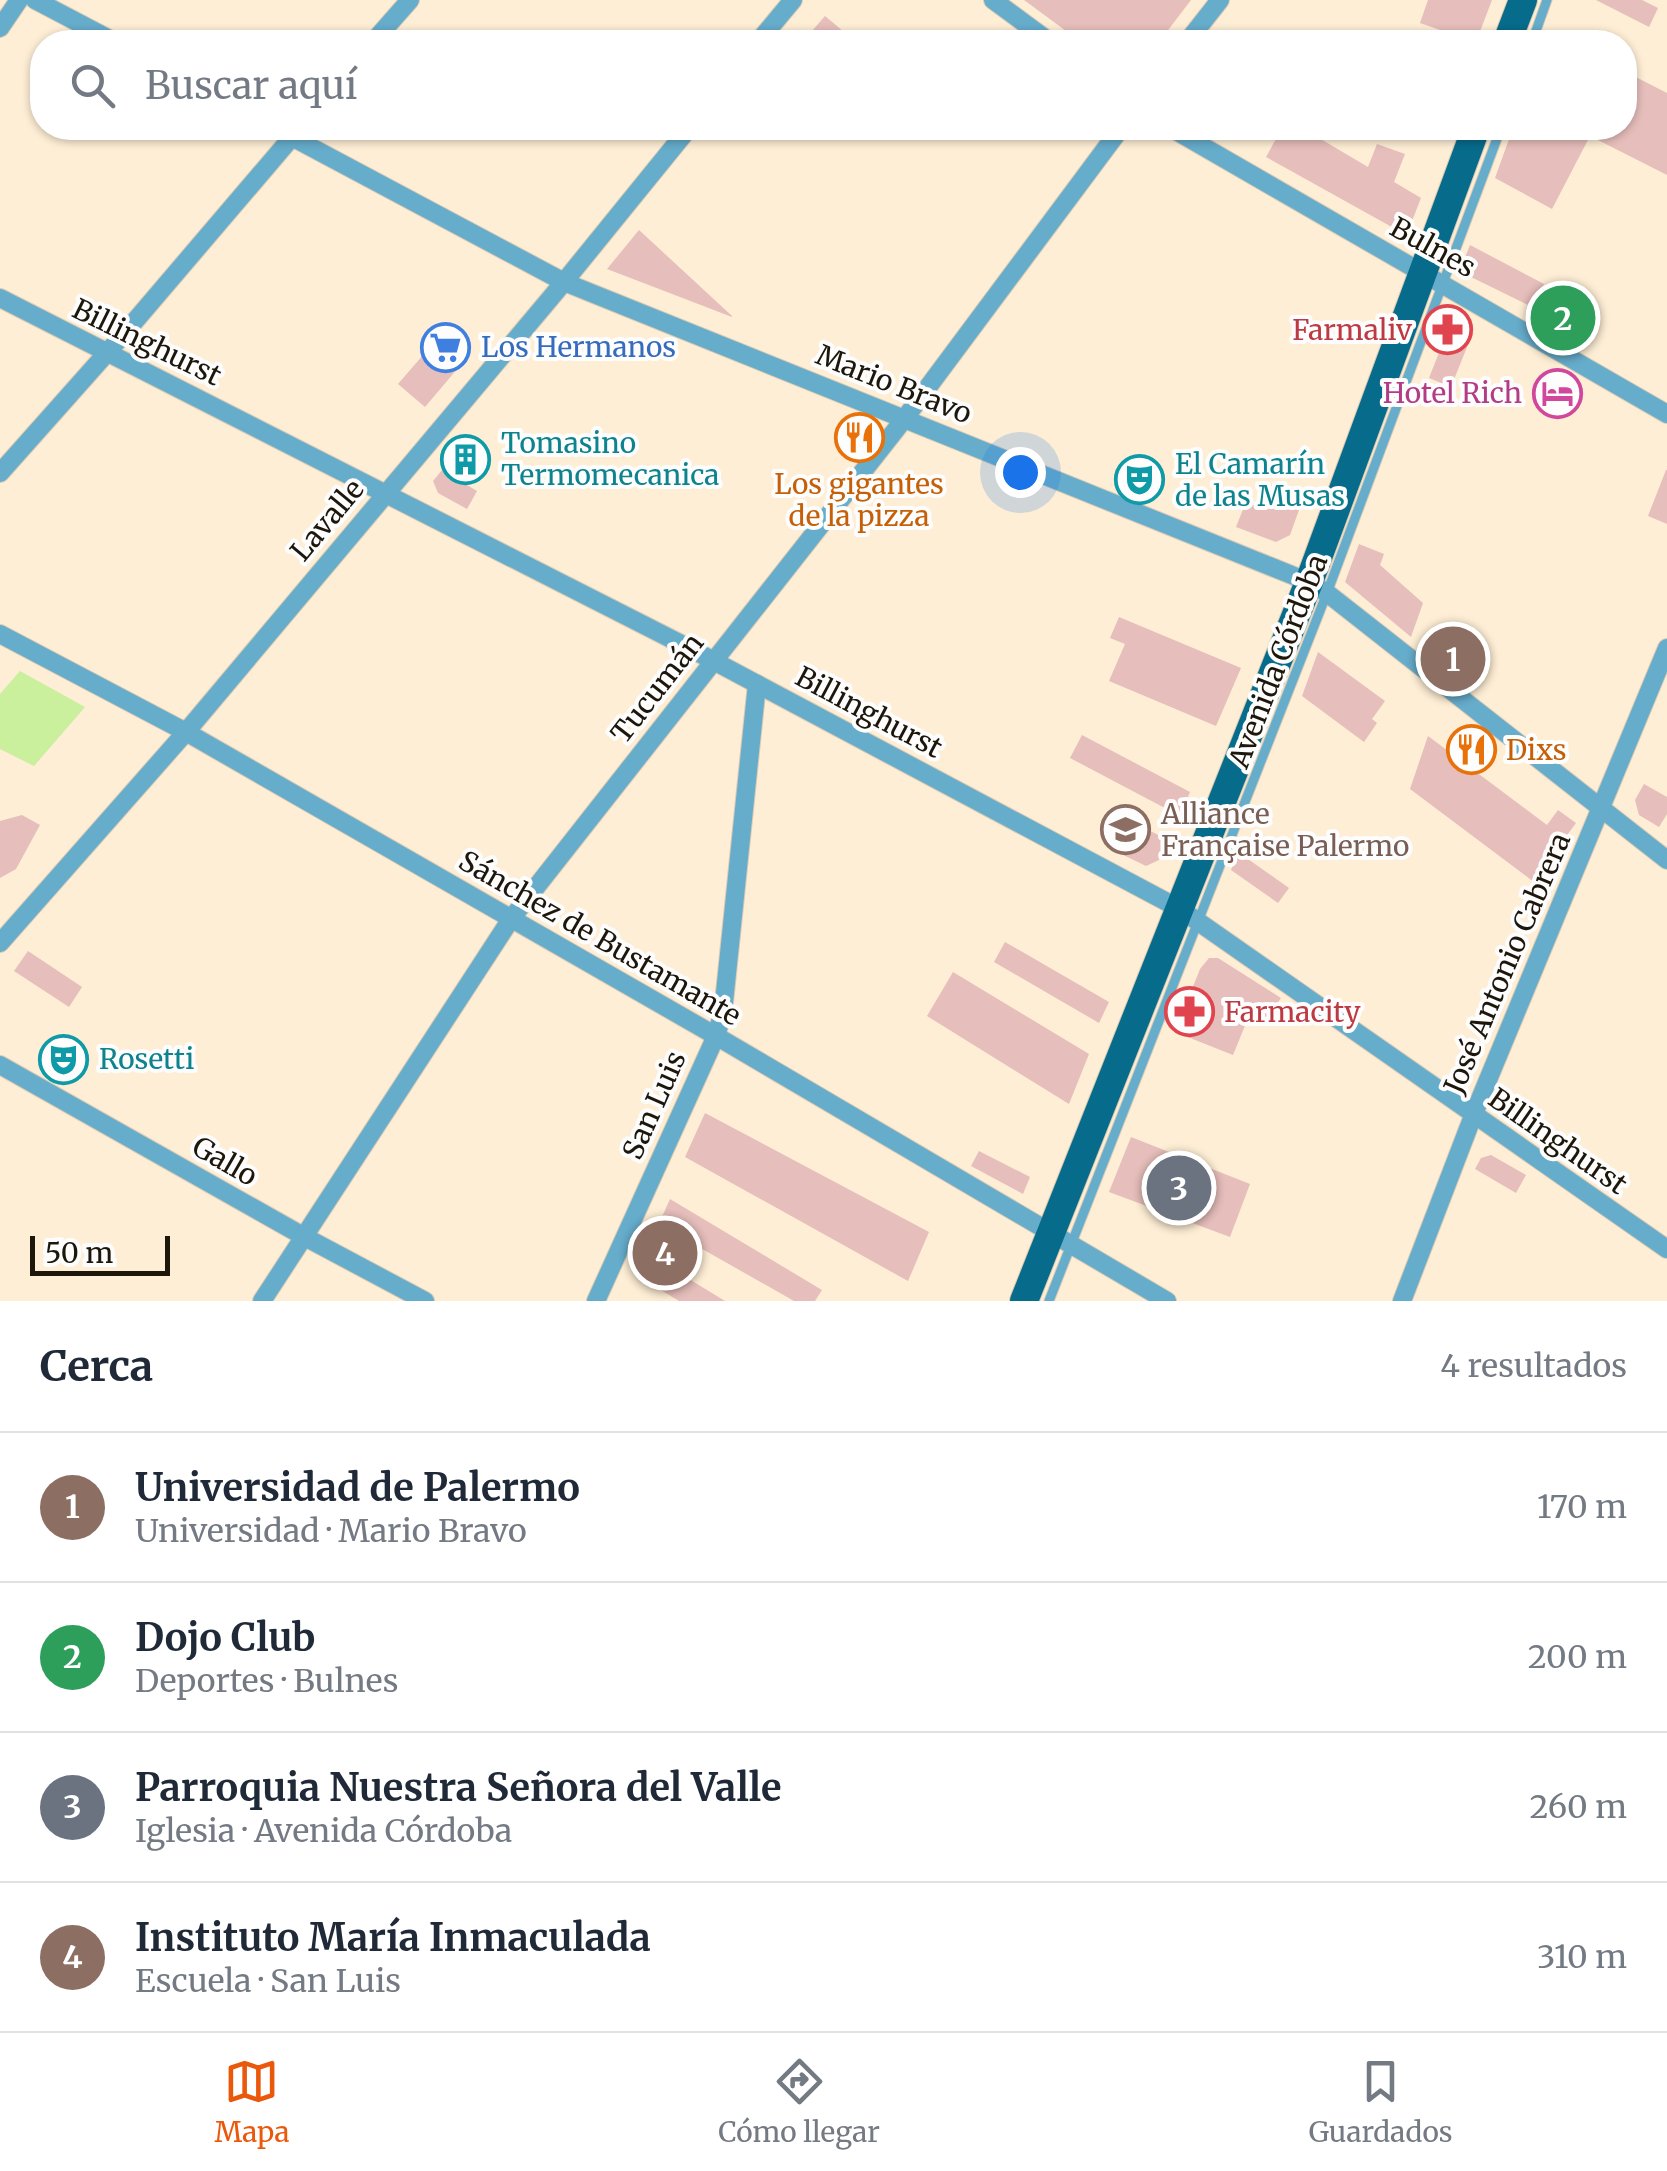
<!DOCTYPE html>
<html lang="es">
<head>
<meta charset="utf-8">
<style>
	:root { --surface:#fff; --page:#f2f2f3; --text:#1f2937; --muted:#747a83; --line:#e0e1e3; --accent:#ea580c }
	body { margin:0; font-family:Merriweather,serif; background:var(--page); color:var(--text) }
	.scale { position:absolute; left:30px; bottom:25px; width:140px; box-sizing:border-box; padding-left:10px; border:5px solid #1d160b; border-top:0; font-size:28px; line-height:35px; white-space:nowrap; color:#1d160b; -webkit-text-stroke:8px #fdfdfd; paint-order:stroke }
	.you { position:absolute; left:1020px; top:472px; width:35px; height:35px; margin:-25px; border:8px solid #fff; border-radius:50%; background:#1a73e8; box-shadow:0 0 0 15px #1a73e833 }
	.badge { display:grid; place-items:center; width:65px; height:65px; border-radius:50%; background:var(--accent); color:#fff; font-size:32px; font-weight:700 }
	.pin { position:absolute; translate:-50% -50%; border:5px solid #fff; box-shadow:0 2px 10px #0006 }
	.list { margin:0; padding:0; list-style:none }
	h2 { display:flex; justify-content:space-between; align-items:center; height:130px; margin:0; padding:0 40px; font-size:42px }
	h2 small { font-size:32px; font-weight:400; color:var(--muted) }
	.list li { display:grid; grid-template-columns:65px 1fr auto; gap:30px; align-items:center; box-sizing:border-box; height:150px; padding:0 40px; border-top:2px solid var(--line) }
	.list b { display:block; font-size:38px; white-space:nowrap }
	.list p { margin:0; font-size:32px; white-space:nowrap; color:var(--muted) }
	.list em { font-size:32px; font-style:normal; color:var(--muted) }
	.icon { flex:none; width:55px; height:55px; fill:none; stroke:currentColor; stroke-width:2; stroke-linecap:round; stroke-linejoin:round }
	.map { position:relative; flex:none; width:1667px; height:1301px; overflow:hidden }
	.search { position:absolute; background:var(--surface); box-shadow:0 2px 8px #0004; left:30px; right:30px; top:30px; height:110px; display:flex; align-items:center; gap:25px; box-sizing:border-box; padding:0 35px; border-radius:40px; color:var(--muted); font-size:38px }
	.sheet { height:730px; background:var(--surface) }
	nav { display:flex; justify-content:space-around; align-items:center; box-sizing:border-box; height:140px; border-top:2px solid var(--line); background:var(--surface); font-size:28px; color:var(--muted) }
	nav a { display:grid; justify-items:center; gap:5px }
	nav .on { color:var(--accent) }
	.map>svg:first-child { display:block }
</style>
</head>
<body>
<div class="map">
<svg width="1667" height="1301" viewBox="0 0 1667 1301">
	<rect width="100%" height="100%" fill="#feeed5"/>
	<path fill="#caef9d" d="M20,671L85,707L34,766L0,749V694Z"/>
	<g fill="#e6bebb">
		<path d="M1024,0H1191L1159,42H1081Z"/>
		<path d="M1428,0H1492L1476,42H1439L1443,31L1420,23Z"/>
		<path d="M1596,0H1642L1658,8L1649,27Z"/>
		<path d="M825,16L856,42H825L812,31Z"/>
		<path d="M1624,71L1667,93V175L1590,136L1552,209L1495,178L1513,128H1624Z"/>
		<path d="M1282,128H1302L1368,167L1377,144L1405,154L1394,182L1421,198L1412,221L1399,231L1266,157Z"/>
		<path d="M639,230L732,316V317L607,269Z"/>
		<path d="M1470,245L1544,284L1532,307L1469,276L1464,260Z"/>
		<path d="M436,325L469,355L425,407L398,384L430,347L423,340Z"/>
		<path d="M1454,329L1471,337L1451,387L1429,378L1448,330Z"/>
		<path d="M461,447L482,460L467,485L477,491L467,509L438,493L433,481Z"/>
		<path d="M1666,470H1667V524L1648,516Z"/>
		<path d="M1272,484L1304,496L1290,535L1276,542L1236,527L1246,502L1263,509Z"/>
		<path d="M1359,544L1384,554L1380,565L1423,603L1411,637L1345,582Z"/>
		<path d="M1119,617L1241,668L1216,726L1109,681L1125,644L1110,638Z"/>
		<path d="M1318,652L1385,701L1372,719L1377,723L1364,742L1302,696Z"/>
		<path d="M1082,735L1190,792L1180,816L1070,758Z"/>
		<path d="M1428,736L1547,825L1558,810L1576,823L1565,838L1542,888L1410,789Z"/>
		<path d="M1644,784L1667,797V814L1659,827L1639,815L1635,800Z"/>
		<path d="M22,815L40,825L16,869L0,878V821Z"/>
		<path d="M1127,820L1169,840L1159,860L1146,866L1113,850Z"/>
		<path d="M1238,852L1289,888L1278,903L1231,870Z"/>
		<path d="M1005,942L1109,1002L1099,1023L994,962Z"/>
		<path d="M28,951L82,987L69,1007L14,971Z"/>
		<path d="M1209,958H1218L1281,998L1266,1019L1251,1011L1233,1055L1175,1032L1200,969Z"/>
		<path d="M953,972L1089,1054L1069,1104L927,1016Z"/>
		<path d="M705,1113L929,1232L908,1281L685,1157Z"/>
		<path d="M1131,1137L1250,1184L1230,1237L1109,1192Z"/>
		<path d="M979,1151L1030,1177L1023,1194L971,1166Z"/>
		<path d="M1491,1155L1526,1175L1516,1193L1475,1169L1481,1158Z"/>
		<path d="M670,1199L822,1290L815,1301H794L697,1246L684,1276L725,1301H679L636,1275Z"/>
	</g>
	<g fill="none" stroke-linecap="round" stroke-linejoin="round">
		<defs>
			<g id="lane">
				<path d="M1532,42L1547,0"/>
				<path d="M1049,1301L1327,593L1501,128"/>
			</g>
			<g id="street">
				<path d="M35,0L115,42"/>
				<path d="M993,0L1050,42"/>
				<path d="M0,28L19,0"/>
				<path d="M373,42L410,0"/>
				<path d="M758,42L793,0"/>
				<path d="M1187,42L1220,0"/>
				<path d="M275,128L564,282L1309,582L1327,593L1667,860"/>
				<path d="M1171,128L1667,414"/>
				<path d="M0,298L695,651L1180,909L1667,1249"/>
				<path d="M0,473L129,328L298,130"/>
				<path d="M0,634L186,732L716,1036L1167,1301"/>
				<path d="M0,943L186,732L564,282L689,128"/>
				<path d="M0,1065L303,1236L425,1301"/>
				<path d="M262,1301L511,919L905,418L1121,128"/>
				<path d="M596,1301L716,1036L723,1012L757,684"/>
				<path d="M1402,1301L1473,1116L1667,648"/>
			</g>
			<g id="primary">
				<path d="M1507,42L1523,0"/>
				<path d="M1024,1301L1309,582L1476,128"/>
			</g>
		</defs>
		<use href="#lane" stroke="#dacbb5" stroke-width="11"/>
		<use href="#street" stroke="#dacbb5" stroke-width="20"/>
		<use href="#primary" stroke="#dacbb5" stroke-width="30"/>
		<use href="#lane" stroke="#66accb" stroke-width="9"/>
		<use href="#street" stroke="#66accb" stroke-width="18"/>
		<use href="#primary" stroke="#076b8b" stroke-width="28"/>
	</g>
	<defs>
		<symbol id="pharmacy-ring" viewBox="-11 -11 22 22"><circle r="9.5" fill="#fdfdfd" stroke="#e0444e" stroke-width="1.5"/><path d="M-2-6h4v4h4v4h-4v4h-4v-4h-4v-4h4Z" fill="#e0444e"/></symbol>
		<symbol id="supermarket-ring" viewBox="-11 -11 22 22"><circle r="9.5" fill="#fdfdfd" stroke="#3f7fe0" stroke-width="1.5"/><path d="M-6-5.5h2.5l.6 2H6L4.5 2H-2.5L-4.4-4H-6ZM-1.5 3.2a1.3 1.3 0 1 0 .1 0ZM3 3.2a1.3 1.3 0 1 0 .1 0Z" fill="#3f7fe0"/></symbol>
		<symbol id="hotel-ring" viewBox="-11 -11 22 22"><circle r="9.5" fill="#fdfdfd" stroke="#d1479c" stroke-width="1.5"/><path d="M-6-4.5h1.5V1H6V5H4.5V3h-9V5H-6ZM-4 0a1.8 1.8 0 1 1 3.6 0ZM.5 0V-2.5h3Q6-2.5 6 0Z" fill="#d1479c"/></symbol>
		<symbol id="restaurant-ring" viewBox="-11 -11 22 22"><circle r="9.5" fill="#fdfdfd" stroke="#e8710a" stroke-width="1.5"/><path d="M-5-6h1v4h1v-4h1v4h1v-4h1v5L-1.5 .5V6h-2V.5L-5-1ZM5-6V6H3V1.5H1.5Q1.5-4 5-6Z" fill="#e8710a"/></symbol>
		<symbol id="building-ring" viewBox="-11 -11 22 22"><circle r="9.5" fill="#fdfdfd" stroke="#0f9aa8" stroke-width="1.5"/><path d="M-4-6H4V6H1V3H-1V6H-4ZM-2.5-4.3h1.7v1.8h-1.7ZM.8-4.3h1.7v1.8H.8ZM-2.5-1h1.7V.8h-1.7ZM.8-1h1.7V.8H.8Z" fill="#0f9aa8"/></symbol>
		<symbol id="theatre-ring" viewBox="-11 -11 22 22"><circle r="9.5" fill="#fdfdfd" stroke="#0f9aa8" stroke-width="1.5"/><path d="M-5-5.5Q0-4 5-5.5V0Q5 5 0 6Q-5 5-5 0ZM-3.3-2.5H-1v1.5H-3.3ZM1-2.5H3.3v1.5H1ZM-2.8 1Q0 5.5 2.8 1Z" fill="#0f9aa8"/></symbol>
		<symbol id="university-ring" viewBox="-11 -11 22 22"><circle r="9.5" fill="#fdfdfd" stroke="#8d6e63" stroke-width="1.5"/><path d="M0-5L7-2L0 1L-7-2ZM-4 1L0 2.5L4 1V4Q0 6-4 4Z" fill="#8d6e63"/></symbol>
	</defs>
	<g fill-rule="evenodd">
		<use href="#pharmacy-ring" x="1420" y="302" width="55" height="55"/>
		<use href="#supermarket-ring" x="418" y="320" width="55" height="55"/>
		<use href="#hotel-ring" x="1530" y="366" width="55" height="55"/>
		<use href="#restaurant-ring" x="832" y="410" width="55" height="55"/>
		<use href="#building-ring" x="438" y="432" width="55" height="55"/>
		<use href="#theatre-ring" x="1112" y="452" width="55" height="55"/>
		<use href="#restaurant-ring" x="1444" y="722" width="55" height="55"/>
		<use href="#university-ring" x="1098" y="802" width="55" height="55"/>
		<use href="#pharmacy-ring" x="1162" y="984" width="55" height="55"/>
		<use href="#theatre-ring" x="36" y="1032" width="55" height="55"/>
	</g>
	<g text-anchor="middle" stroke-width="8" stroke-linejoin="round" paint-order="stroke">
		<g font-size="28" fill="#1d160b" stroke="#fdfdfd">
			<text transform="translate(1433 247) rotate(29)" y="10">Bulnes</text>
			<text transform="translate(147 342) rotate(26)" y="10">Billinghurst</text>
			<text transform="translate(894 384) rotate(22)" y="10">Mario Bravo</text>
			<text transform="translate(327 520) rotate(-50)" y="10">Lavalle</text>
			<text transform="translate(1278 661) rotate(-69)" y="10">Avenida Córdoba</text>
			<text transform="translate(657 688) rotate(-52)" y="10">Tucumán</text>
			<text transform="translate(869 712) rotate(28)" y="10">Billinghurst</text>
			<text transform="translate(600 938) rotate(30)" y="10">Sánchez de Bustamante</text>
			<text transform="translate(1507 963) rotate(-67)" y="10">José Antonio Cabrera</text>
			<text transform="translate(654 1105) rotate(-66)" y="10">San Luis</text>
			<text transform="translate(1558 1141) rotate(35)" y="10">Billinghurst</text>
			<text transform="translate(225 1161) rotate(30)" y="10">Gallo</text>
		</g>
		<g font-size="28" fill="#be3a42" stroke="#fdfdfd" text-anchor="end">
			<text x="1412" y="340">Farmaliv</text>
			<text x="1224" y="1022" text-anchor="start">Farmacity</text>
		</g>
		<g font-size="28" fill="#366cbe" stroke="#fdfdfd" text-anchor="start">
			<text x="481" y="357">Los Hermanos</text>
		</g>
		<g font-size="28" fill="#b23c85" stroke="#fdfdfd" text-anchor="end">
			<text x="1522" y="403">Hotel Rich</text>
		</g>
		<g font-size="28" fill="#0d838f" stroke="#fdfdfd" text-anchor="start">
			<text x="501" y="453">Tomasino<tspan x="501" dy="32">Termomecanica</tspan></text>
			<text x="1175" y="474">El Camarín<tspan x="1175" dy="32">de las Musas</tspan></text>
			<text x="99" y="1069">Rosetti</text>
		</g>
		<g font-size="28" fill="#c56008" stroke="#fdfdfd">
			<text x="859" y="494">Los gigantes<tspan x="859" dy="32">de la pizza</tspan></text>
			<text x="1506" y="760" text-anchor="start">Dixs</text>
		</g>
		<g font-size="28" fill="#785e54" stroke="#fdfdfd" text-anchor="start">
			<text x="1161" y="824">Alliance<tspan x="1161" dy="32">Française Palermo</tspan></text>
		</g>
	</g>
</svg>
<div class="scale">50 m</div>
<div class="you"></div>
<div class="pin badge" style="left:1453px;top:659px;background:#8d6e63">1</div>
<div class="pin badge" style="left:1563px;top:318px;background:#2e9e5b">2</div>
<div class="pin badge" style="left:1179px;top:1188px;background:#6b7280">3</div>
<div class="pin badge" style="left:665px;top:1253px;background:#8d6e63">4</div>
<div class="search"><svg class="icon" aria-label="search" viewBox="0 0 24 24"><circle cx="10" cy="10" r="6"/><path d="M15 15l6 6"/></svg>Buscar aquí</div>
</div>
<section class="sheet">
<h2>Cerca<small>4 resultados</small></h2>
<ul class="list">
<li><span class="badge" style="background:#8d6e63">1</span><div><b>Universidad de Palermo</b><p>Universidad · Mario Bravo</p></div><em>170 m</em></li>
<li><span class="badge" style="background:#2e9e5b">2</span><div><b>Dojo Club</b><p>Deportes · Bulnes</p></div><em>200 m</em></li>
<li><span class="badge" style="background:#6b7280">3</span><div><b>Parroquia Nuestra Señora del Valle</b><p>Iglesia · Avenida Córdoba</p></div><em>260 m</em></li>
<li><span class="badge" style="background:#8d6e63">4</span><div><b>Instituto María Inmaculada</b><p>Escuela · San Luis</p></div><em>310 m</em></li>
</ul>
</section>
<nav>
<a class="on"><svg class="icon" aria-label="map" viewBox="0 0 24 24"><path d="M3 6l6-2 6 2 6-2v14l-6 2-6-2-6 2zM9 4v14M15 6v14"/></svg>Mapa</a>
<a><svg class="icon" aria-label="directions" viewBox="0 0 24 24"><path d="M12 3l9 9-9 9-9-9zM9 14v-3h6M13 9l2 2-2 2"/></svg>Cómo llegar</a>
<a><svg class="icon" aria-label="saved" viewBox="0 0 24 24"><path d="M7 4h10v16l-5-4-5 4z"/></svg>Guardados</a>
</nav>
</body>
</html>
